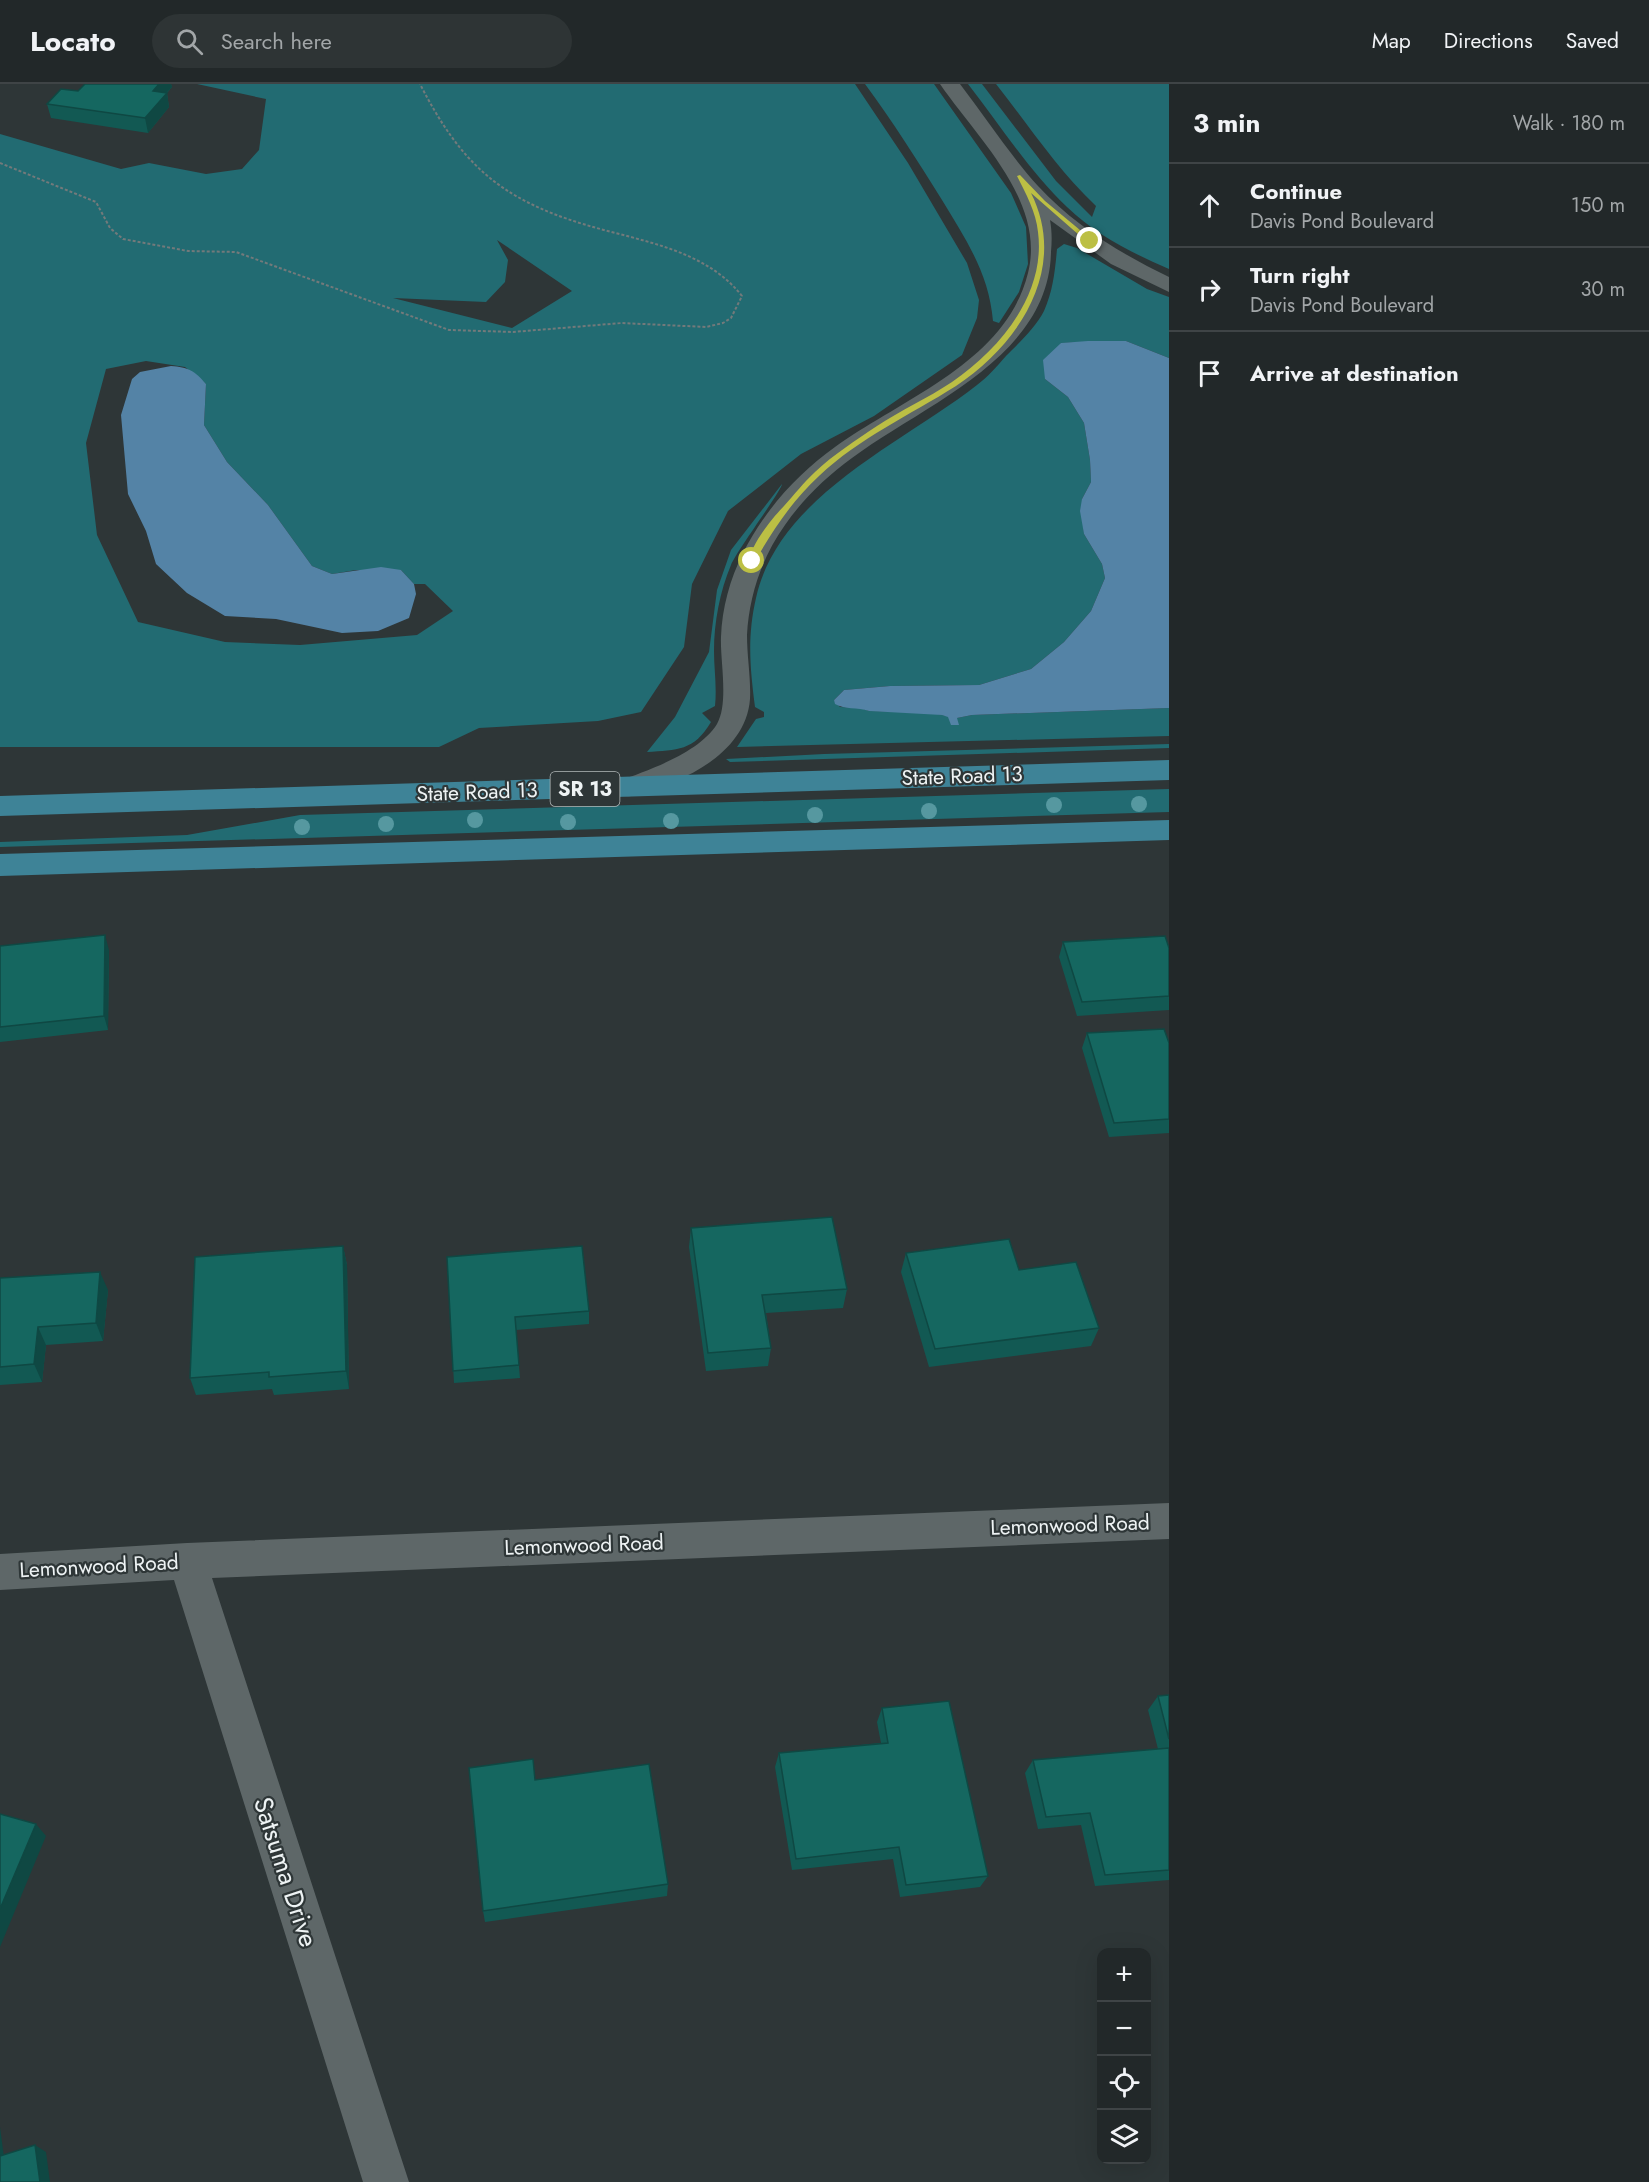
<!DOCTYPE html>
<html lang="en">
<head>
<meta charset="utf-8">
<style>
	:root { --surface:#222829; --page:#2e3435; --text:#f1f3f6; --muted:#a2a6a8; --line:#3f4446 }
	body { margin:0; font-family:Jost,sans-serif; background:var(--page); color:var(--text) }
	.controls { position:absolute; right:18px; bottom:18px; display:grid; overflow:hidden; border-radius:12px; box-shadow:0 6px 24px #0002 }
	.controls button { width:54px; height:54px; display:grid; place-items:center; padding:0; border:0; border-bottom:2px solid var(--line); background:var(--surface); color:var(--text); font:30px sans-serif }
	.stop { position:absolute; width:18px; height:18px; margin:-14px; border:4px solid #bcbf44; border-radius:50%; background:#fff }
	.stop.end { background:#bcbf44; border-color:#fff; box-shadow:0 2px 6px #0008 }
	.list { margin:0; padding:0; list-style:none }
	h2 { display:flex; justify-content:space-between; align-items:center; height:78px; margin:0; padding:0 24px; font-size:26px }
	h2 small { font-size:20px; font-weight:400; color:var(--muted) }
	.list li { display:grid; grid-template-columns:39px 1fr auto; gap:18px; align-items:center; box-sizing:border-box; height:84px; padding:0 24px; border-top:2px solid var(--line) }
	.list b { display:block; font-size:22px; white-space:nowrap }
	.list p { margin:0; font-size:20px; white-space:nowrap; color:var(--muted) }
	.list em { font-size:20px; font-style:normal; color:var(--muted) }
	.icon { flex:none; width:33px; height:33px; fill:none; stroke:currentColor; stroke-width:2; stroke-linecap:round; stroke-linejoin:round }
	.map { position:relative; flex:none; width:1169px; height:2098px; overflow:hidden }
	header { display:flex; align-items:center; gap:36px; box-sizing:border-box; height:84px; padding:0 30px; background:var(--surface); border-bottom:2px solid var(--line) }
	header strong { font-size:28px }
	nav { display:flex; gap:33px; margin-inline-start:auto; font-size:21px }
	.search { width:420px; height:54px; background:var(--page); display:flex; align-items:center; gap:15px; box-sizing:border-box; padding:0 21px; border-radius:33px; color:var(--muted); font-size:22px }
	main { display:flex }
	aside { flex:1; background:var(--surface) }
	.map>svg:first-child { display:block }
</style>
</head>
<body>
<header>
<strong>Locato</strong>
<div class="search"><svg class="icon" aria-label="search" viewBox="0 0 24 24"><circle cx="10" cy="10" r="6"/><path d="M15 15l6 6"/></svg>Search here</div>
<nav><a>Map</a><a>Directions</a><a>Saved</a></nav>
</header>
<main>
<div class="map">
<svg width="1169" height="2098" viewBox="0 0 1169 2098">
	<rect width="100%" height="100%" fill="#2e3637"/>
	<g fill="#226b72" fill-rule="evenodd">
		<path d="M197,0H855L908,79L967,179L979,216L977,234L962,271L874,332L801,370L728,427L692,500L684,563L641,628L598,637L479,644L439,663H0V50L121,85L149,79L206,90L242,85L259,66L266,15ZM497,156L572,207L512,244L393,214L486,218L505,198L508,176ZM146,277L185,283L206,300L204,341L227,378L268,421L312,482L332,490L356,486H401L414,500H425L453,527L417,551L300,561L225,558L138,538L97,451L86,359L106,285Z"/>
		<path d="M865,0H934L1011,109L1026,143L1028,180L1019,208L999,239L993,237C989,189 966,156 942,116C917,76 893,38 865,0Z"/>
		<path d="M968,0H982L1056,97L1092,133L1096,122C1056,84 1030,43 996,0H1169V185C1132,169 1096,151 1067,123C1029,87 1000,41 968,0Z"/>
		<path d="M1064,160L1077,164L1147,205L1169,213V274L1126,257L1061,259L1045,295L1068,313L1084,339L1090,376L1091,398L1082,415L1084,450L1102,480L1105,494L1091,527L1064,558L1031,585L979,601L890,602L844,606L834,616L840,623L861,624L869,627L928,628L957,634L972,631L1169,624V652L737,663L756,635L764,633V628L755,623C750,584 747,553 756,514C778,412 903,359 977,301C988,293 997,282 1006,272C1018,260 1036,243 1044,227C1053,207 1055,187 1057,165Z"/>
		<path d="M782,400C782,406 738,465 731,481C720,507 714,538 714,567C714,585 717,603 715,622L702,629L711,638C694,667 677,666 647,668L675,633L709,568L717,506L731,466Z"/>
		<path d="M1169,660V664L730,678L726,675L824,670Z"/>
		<path d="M1169,705V728L0,763V758L187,751L300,731Z"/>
	</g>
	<g fill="#5483a6">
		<path d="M1088,257H1126L1169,274V624L972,631L957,634L959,641H951L948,633L942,631L869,627C857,623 845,626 835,620L834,616L844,606L890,602L979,601L1031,585L1064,558L1091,527L1105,494L1102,480L1084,450L1080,427L1082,415L1091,398L1090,376L1084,339L1068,313L1045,295L1043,276L1061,259Z"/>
		<path d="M171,282C188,283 195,287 206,300L204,341L227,378L268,421L312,482L332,490L381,483L401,486L414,500L416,510L409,534L378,547L342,549L276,535L225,532L187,509L156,480L146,447L128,410L121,331L132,295L140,288Z"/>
	</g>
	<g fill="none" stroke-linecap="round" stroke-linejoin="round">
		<path stroke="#737a7b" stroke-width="2" stroke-dasharray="3 2" stroke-linecap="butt" d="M0,79L96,118L110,144L123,155L188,167L236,168L449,246L513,248L622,239L706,243L723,239L731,234L742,212C704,164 638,157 583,140C498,114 460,78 420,0"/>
		<g fill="#5e6768" fill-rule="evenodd">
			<path d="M940,0H960C986,34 1010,71 1038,102C1074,141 1121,170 1169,193V208L1111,180L1050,136C1052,147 1052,157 1051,168C1049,274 924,320 852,374C826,393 803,415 785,441C762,473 749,512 747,551C747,573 751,594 750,615C747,656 710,683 675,697C658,705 637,716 619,711L615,704L619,697C649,686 699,669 717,640C729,619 720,577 721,553C722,524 730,495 743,469C764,427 797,390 835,363C903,314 1006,278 1028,189C1046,117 977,54 940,0Z"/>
			<path d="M1169,1419V1455L212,1494L409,2098H363L174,1496L0,1506V1470L187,1459Z"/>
		</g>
		<g fill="#3e8397" fill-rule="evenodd">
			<path d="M1169,676V696L0,732V712Z"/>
			<path d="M1169,736V756L0,792V770Z"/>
		</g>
	</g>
	<g fill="#5698a0">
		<circle cx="1139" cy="720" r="8"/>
		<circle cx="1054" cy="721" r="8"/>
		<circle cx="929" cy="727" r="8"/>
		<circle cx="815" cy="731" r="8"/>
		<circle cx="475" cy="736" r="8"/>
		<circle cx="671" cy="737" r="8"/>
		<circle cx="568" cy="738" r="8"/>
		<circle cx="386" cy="740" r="8"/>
		<circle cx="302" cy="743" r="8"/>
	</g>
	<g fill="#125953">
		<path d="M85,0H171L172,3L167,9L169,23L148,49L51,34L47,20L78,7Z"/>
		<path d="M1063,858L1169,864V926L1077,932L1059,873Z"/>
		<path d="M0,862L109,866L108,946L0,958Z"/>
		<path d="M1087,949L1169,959V1049L1109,1053L1082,964Z"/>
		<path d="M691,1144L847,1205L843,1224L766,1229L771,1264L768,1282L706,1287L689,1163Z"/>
		<path d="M343,1162L347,1181L349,1305L274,1311L272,1305L196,1311L190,1294Z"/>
		<path d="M906,1169L1019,1186L1099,1244L1091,1262L929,1283L901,1188Z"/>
		<path d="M447,1173L589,1227V1240L516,1246L520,1294L454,1299Z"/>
		<path d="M0,1194L108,1206L103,1257L46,1261L42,1298L0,1301Z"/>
		<path d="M1169,1611V1796L1095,1802L1081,1741L1038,1745L1025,1689L1033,1676L1158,1665L1148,1626L1158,1612Z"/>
		<path d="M882,1624L988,1792L980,1803L900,1813L893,1775L792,1786L775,1683L779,1669L881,1659L877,1638Z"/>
		<path d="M535,1696L668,1800L667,1812L485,1838L483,1827Z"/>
	</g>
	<g fill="#0f4843">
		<path d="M159,0H171L172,3L155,21L153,7Z"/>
		<path d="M167,9L169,23L148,49L145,34Z"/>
		<path d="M105,851L109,866L108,946L104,932Z"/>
		<path d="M343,1162L347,1181L349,1305L346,1287Z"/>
		<path d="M100,1188L108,1206L103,1257L96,1239Z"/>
		<path d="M38,1243L46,1261L42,1298L34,1280Z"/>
		<path d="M36,1740L46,1752L0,1863V1825Z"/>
		<path d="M0,2043L5,2081L0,2078Z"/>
		<path d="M35,2061L46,2068L50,2098H40Z"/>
	</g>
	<g fill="#156760" stroke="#0f4843" stroke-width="1.5">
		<path d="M85,0H159L153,7L167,9L145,34L47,20L61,5L78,7Z"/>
		<path d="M105,851L104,932L0,943V862Z"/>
		<path d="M1165,852L1169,864V912L1082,918L1063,858Z"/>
		<path d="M1164,945L1169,959V1035L1114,1039L1087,949Z"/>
		<path d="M832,1133L847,1205L762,1211L771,1264L708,1269L691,1144Z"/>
		<path d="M1009,1155L1019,1186L1076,1178L1099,1244L935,1265L906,1169Z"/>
		<path d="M343,1162L346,1287L269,1293V1288L190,1294L195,1173Z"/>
		<path d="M582,1162L589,1227L515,1233L519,1281L453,1287L447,1173Z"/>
		<path d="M100,1188L96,1239L38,1243L34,1280L0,1283V1194Z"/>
		<path d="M1169,1611V1655L1158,1612Z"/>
		<path d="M949,1617L988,1792L906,1801L899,1763L796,1775L779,1669L888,1659L882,1624Z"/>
		<path d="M1169,1664V1786L1105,1791L1090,1729L1046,1733L1033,1676Z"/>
		<path d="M533,1675L535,1696L649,1680L668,1800L483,1827L469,1684Z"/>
		<path d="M0,1730L36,1740L0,1825Z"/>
		<path d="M35,2061L40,2098H0V2072Z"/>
	</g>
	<path fill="#bcbf44" d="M1020,91L1045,117L1092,156V158H1087L1031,109C1069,185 1019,260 956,302C910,331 859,354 819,392C791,418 773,446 754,479H749C749,463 772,434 784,422C794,411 804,398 815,388C833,371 856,356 877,342C901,326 928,314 952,298C1000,265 1046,210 1038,148C1036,128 1026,110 1017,92Z"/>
	<g text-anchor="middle" stroke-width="4.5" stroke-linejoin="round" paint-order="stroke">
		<rect fill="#2e3637" stroke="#b4babb" stroke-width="1.5" x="550.5" y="688" width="69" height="34" rx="4.5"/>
		<g font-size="20" font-weight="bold" fill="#eef3f4">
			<text x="585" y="712">SR 13</text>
		</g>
		<g font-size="21" fill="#eef3f4" stroke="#2e3637">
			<text transform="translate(962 692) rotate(-2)" y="7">State Road 13</text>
			<text transform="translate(477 708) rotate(-2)" y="7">State Road 13</text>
			<text transform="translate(1070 1441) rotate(-2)" y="7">Lemonwood Road</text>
			<text transform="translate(584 1461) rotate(-2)" y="7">Lemonwood Road</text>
			<text transform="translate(99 1482) rotate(-3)" y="7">Lemonwood Road</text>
		</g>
		<g font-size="26" fill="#eef3f4" stroke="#2e3637">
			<text transform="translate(286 1788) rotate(72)" y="9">Satsuma Drive</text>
		</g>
	</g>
</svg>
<div class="controls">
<button>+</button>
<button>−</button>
<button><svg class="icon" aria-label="locate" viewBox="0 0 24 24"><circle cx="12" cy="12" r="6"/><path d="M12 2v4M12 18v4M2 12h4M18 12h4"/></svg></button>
<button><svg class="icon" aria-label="layers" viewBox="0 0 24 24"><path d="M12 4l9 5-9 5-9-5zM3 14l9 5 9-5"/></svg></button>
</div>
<div class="stop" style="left:752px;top:477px"></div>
<div class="stop end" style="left:1090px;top:157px"></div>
</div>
<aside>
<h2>3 min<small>Walk · 180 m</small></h2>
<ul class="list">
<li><svg class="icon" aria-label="ahead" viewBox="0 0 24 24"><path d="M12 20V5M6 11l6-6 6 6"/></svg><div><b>Continue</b><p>Davis Pond Boulevard</p></div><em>150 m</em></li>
<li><svg class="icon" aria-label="right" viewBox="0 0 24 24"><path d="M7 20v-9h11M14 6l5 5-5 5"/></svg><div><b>Turn right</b><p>Davis Pond Boulevard</p></div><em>30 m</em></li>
<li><svg class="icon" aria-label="arrive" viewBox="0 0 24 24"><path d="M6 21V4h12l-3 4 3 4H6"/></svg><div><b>Arrive at destination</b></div></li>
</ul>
</aside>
</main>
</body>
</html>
